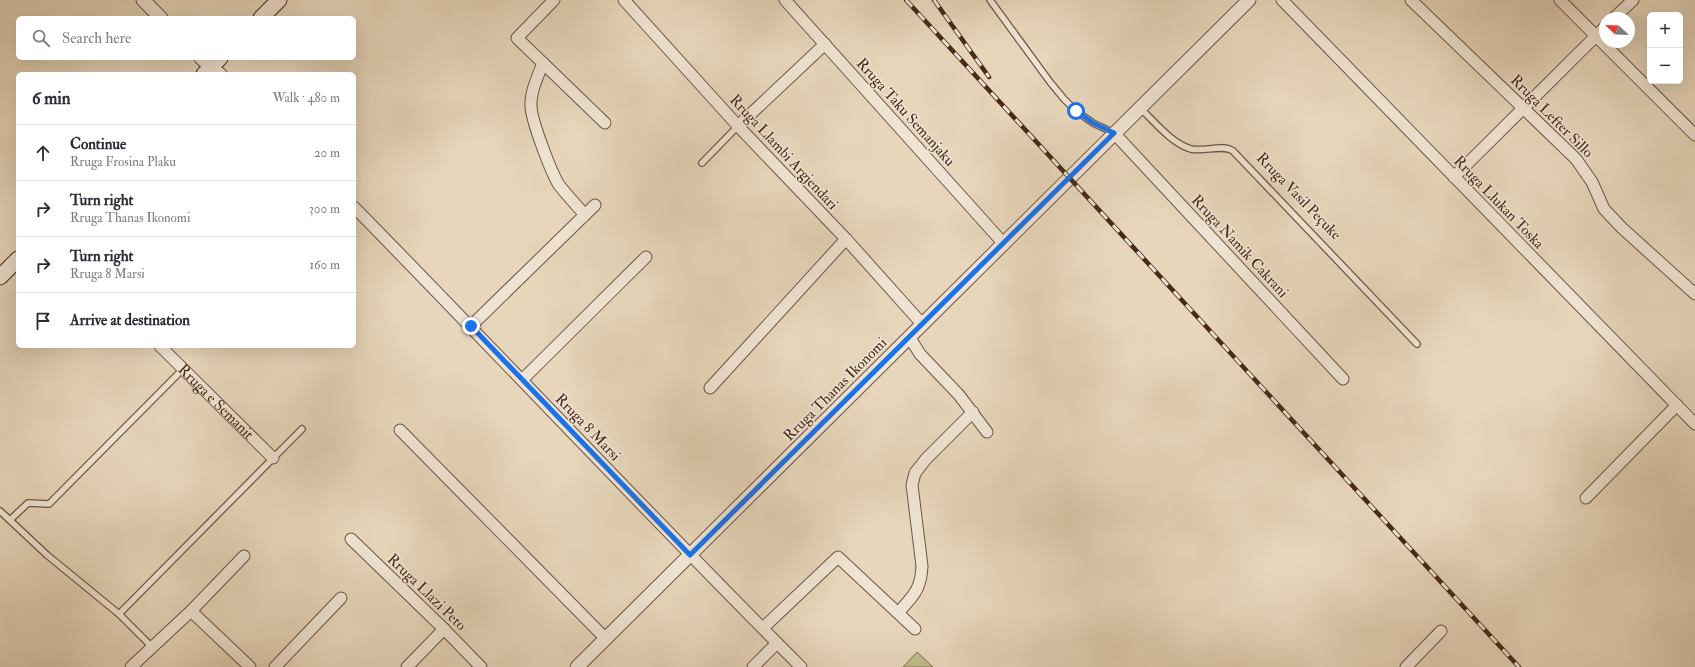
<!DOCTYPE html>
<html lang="en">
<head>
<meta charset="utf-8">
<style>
	:root { --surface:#fff; --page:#f2f2f3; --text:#2b2b33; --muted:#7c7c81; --line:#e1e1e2 }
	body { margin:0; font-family:"IM FELL Double Pica",serif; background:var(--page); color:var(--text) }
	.controls { position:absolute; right:12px; top:12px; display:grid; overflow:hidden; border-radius:6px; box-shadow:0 4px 16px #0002 }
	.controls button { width:36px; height:36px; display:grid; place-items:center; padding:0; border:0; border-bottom:1px solid var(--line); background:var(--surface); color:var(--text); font:20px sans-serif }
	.compass { position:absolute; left:1599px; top:12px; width:36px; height:36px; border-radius:50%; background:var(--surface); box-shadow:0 4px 16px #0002; rotate:293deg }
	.stop { position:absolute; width:12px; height:12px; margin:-9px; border:3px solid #1a73e8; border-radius:50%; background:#fff }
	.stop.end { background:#1a73e8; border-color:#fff; box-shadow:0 1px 4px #0008 }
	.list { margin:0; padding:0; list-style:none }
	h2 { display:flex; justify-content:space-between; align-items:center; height:52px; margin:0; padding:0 16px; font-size:17px }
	h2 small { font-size:13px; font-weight:400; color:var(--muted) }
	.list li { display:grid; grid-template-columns:26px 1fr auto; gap:12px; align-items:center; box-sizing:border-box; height:56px; padding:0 16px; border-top:1px solid var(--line) }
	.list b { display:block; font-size:15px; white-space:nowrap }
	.list p { margin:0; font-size:13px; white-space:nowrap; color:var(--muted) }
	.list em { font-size:13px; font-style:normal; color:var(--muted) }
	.icon { flex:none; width:22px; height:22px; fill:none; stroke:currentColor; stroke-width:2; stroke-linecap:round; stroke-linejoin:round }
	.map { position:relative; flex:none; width:1695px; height:667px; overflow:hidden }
	.search { position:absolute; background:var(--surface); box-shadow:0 4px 16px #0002; left:16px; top:16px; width:340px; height:44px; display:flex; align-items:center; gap:10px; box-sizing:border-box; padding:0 14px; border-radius:6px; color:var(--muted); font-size:15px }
	.panel { position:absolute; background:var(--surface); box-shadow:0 4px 16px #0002; left:16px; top:72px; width:340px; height:276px; border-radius:6px }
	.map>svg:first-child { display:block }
</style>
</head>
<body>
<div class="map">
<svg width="1695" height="667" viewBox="0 0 1695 667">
	<rect width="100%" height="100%" fill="#e7d6bb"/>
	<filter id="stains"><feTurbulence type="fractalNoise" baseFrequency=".005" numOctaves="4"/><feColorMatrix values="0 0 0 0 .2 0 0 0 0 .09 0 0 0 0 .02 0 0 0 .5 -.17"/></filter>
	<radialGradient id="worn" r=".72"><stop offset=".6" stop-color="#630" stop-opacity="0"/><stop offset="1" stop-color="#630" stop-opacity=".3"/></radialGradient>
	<path fill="#bdbc8b" stroke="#827252" d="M917,652L933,667H903Z"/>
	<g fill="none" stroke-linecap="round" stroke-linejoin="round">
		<defs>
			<g id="service">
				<path d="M990,0L1050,82L1064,99L1076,111L1093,123L1114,133"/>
				<path d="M1140,108C1155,122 1171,143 1191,149C1204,152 1223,144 1233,151L1417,344"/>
				<path d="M702,163L738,126"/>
				<path d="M0,511L47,555L119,614"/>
				<path d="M10,520L28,503L49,504L183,369"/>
				<path d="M152,647L119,614L302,429"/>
			</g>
			<g id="minor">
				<path d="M554,0L517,38L605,123"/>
				<path d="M624,0L738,126L846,239L923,325"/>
				<path d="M785,0L1004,244"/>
				<path d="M1282,0L1695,424"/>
				<path d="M1411,0L1576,159L1592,182L1604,209L1622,228L1695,294"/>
				<path d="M1560,0L1695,135"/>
				<path d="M1614,18L1633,0"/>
				<path d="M543,63C538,76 530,92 531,107C532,122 551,172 559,185C567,195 576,205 585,215"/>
				<path d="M211,67L221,74"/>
				<path d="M738,126L825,44"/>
				<path d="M1114,133L1343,379"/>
				<path d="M1454,177L1605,27"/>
				<path d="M354,207C504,360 650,516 801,667"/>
				<path d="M471,326L595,205"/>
				<path d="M910,338L920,354L959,395L987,432"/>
				<path id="s1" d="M160,346L273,458"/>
				<path d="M522,380L646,257"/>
				<path d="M710,388L846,239"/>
				<path d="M400,430L606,639"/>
				<path d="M1586,498L1677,405"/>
				<path d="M351,539L444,629L481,667"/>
				<path d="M191,611L250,667"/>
				<path d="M898,613C913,596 921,590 922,566L912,485L915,473L926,459L973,412"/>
				<path d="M763,628L838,557L915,629"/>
				<path d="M131,667L191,611L244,556"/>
				<path d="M275,667L341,598"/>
				<path d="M407,667L444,629"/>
				<path d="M753,667L777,643"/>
				<path d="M1406,667L1441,631"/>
			</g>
			<g id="tertiary">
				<path d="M143,0L161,18"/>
				<path d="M201,58L211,67"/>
				<path d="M577,667L1249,0"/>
			</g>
			<g id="secondary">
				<path d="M261,18L279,0"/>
				<path d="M204,74L220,58"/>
				<path d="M0,277L18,259"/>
			</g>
		</defs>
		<use href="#service" stroke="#6e5442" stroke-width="8"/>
		<use href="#minor" stroke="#6e5442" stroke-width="13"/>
		<use href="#tertiary" stroke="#6e5442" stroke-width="15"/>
		<use href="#secondary" stroke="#462919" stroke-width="17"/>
		<use href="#service" stroke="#efe4d3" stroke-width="5.5"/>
		<use href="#minor" stroke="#efe4d3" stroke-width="11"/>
		<use href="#tertiary" stroke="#efe4d3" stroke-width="13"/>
		<use href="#secondary" stroke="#efe4d3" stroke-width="15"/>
		<defs>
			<g id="rail">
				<path d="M906,0L1519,667"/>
				<path d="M934,0L989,77"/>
			</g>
		</defs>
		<use href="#rail" stroke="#462919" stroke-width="4.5"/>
		<use href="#rail" stroke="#efe4d3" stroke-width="3" stroke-dasharray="9" stroke-linecap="butt"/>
	</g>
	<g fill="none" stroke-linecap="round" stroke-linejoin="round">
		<path stroke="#1a73e8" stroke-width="5" d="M471,326L690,555L1114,133L1093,123L1076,111"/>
	</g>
	<g text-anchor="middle" stroke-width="3" stroke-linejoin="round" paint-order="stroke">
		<g font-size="15" fill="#462919" stroke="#efe4d3">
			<text transform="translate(906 112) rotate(48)" y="5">Rruga Taku Semanjaku</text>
			<text transform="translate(1552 116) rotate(45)" y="5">Rruga Lefter Sillo</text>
			<text transform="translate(784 152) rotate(47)" y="5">Rruga Llambi Argjendari</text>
			<text transform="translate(1299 196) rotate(46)" y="5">Rruga Vasil Peçuke</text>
			<text transform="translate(1499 202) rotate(46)" y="5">Rruga Llukan Toska</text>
			<text transform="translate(1240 246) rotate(47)" y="5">Rruga Namik Cakrani</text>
			<text transform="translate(835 389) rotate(-45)" y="5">Rruga Thanas Ikonomi</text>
			<text dy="5" stroke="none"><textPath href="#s1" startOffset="79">Rruga e Semanit</textPath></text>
			<text transform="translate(588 427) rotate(46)" y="5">Rruga 8 Marsi</text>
			<text transform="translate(427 592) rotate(44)" y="5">Rruga Llazi Peto</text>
		</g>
	</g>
	<rect width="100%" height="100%" filter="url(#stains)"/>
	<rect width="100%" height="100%" fill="url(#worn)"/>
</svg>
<div class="controls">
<button>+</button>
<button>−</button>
</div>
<svg class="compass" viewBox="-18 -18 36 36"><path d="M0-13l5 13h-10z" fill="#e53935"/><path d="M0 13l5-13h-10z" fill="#7c7c81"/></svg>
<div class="stop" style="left:1076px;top:111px"></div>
<div class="stop end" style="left:471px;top:326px"></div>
<div class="search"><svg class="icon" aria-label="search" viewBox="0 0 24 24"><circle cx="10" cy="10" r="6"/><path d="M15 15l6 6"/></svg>Search here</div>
<section class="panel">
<h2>6 min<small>Walk · 480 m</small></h2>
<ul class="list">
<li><svg class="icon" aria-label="ahead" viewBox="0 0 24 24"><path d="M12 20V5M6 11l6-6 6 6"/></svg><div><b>Continue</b><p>Rruga Frosina Plaku</p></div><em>20 m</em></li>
<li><svg class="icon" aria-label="right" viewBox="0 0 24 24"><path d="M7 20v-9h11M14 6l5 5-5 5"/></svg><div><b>Turn right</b><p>Rruga Thanas Ikonomi</p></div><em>300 m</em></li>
<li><svg class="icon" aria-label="right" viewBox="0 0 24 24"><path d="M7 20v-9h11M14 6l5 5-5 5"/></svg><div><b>Turn right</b><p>Rruga 8 Marsi</p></div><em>160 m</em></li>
<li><svg class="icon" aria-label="arrive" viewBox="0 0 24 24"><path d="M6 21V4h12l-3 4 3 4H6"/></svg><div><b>Arrive at destination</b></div></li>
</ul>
</section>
</div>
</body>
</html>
